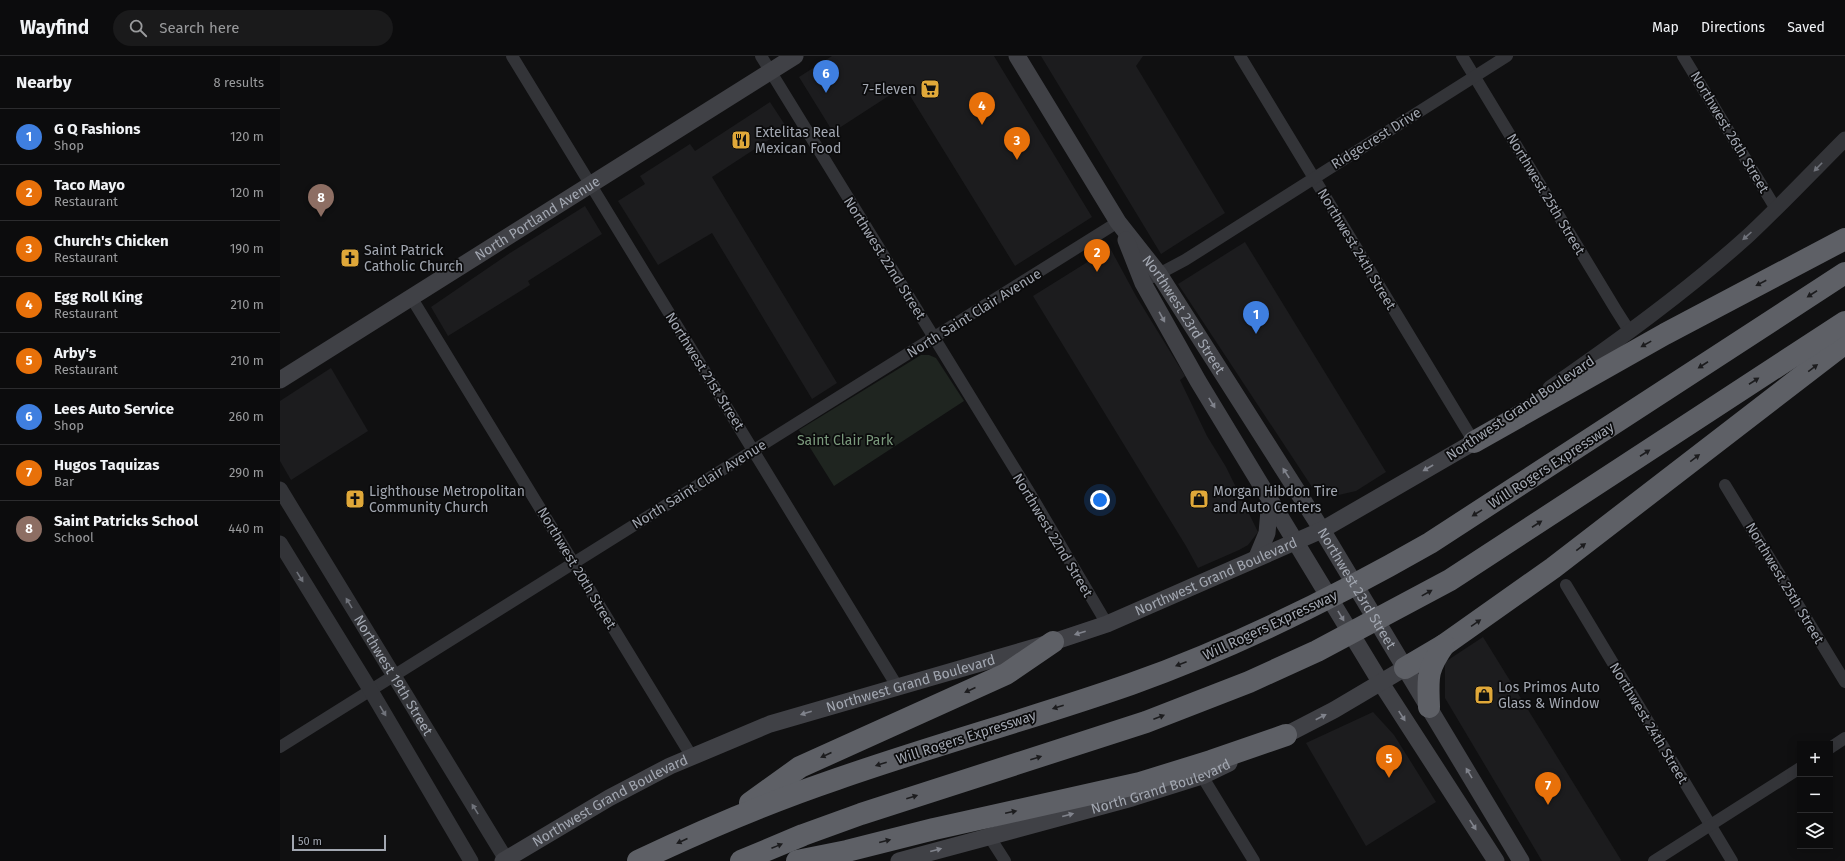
<!DOCTYPE html>
<html lang="en">
<head>
<meta charset="utf-8">
<style>
	:root { --surface:#0c0c0d; --page:#1a1a1b; --text:#f1f3f6; --muted:#9a9b9d; --line:#2c2c2e; --accent:#db2777 }
	body { margin:0; font-family:"Fira Sans",sans-serif; background:var(--page); color:var(--text) }
	.controls { position:absolute; right:12px; bottom:12px; display:grid; overflow:hidden; border-radius:0px; box-shadow:0 2px 10px #0003 }
	.controls button { width:36px; height:36px; display:grid; place-items:center; padding:0; border:0; border-bottom:1px solid var(--line); background:var(--surface); color:var(--text); font:20px sans-serif }
	.scale { position:absolute; left:12px; bottom:10px; width:94px; box-sizing:border-box; padding-left:4px; border:2px solid #a2a7b1; border-top:0; font-size:11px; line-height:14px; white-space:nowrap; color:#a2a7b1; -webkit-text-stroke:3px #0b0b0c; paint-order:stroke }
	.you { position:absolute; left:820px; top:444px; width:14px; height:14px; margin:-10px; border:3px solid #fff; border-radius:50%; background:#1a73e8; box-shadow:0 0 0 6px #1a73e833 }
	.badge { display:grid; place-items:center; width:26px; height:26px; border-radius:50%; background:var(--accent); color:#fff; font-size:13px; font-weight:700 }
	.pin { position:absolute; translate:-50% -33px; filter:drop-shadow(0 1px 2px #0008) }
	.pin::after { content:''; position:absolute; top:21px; width:14px; height:12px; background:inherit; clip-path:polygon(0 0,100% 0,50% 100%) }
	.list { margin:0; padding:0; list-style:none }
	h2 { display:flex; justify-content:space-between; align-items:center; height:52px; margin:0; padding:0 16px; font-size:17px }
	h2 small { font-size:13px; font-weight:400; color:var(--muted) }
	.list li { display:grid; grid-template-columns:26px 1fr auto; gap:12px; align-items:center; box-sizing:border-box; height:56px; padding:0 16px; border-top:1px solid var(--line) }
	.list b { display:block; font-size:15px; white-space:nowrap }
	.list p { margin:0; font-size:13px; white-space:nowrap; color:var(--muted) }
	.list em { font-size:13px; font-style:normal; color:var(--muted) }
	.icon { flex:none; width:22px; height:22px; fill:none; stroke:currentColor; stroke-width:2; stroke-linecap:round; stroke-linejoin:round }
	.map { position:relative; flex:none; width:1565px; height:805px; overflow:hidden }
	header { display:flex; align-items:center; gap:24px; box-sizing:border-box; height:56px; padding:0 20px; background:var(--surface); border-bottom:1px solid var(--line) }
	header strong { font-size:19px }
	nav { display:flex; gap:22px; margin-inline-start:auto; font-size:14px }
	.search { width:280px; height:36px; background:var(--page); display:flex; align-items:center; gap:10px; box-sizing:border-box; padding:0 14px; border-radius:22px; color:var(--muted); font-size:15px }
	main { display:flex }
	aside { flex:1; background:var(--surface) }
	.map>svg:first-child { display:block }
</style>
</head>
<body>
<header>
<strong>Wayfind</strong>
<div class="search"><svg class="icon" aria-label="search" viewBox="0 0 24 24"><circle cx="10" cy="10" r="6"/><path d="M15 15l6 6"/></svg>Search here</div>
<nav><a>Map</a><a>Directions</a><a>Saved</a></nav>
</header>
<main>
<aside>
<h2>Nearby<small>8 results</small></h2>
<ul class="list">
<li><span class="badge" style="background:#3f7fe0">1</span><div><b>G Q Fashions</b><p>Shop</p></div><em>120 m</em></li>
<li><span class="badge" style="background:#e8710a">2</span><div><b>Taco Mayo</b><p>Restaurant</p></div><em>120 m</em></li>
<li><span class="badge" style="background:#e8710a">3</span><div><b>Church's Chicken</b><p>Restaurant</p></div><em>190 m</em></li>
<li><span class="badge" style="background:#e8710a">4</span><div><b>Egg Roll King</b><p>Restaurant</p></div><em>210 m</em></li>
<li><span class="badge" style="background:#e8710a">5</span><div><b>Arby's</b><p>Restaurant</p></div><em>210 m</em></li>
<li><span class="badge" style="background:#3f7fe0">6</span><div><b>Lees Auto Service</b><p>Shop</p></div><em>260 m</em></li>
<li><span class="badge" style="background:#e8710a">7</span><div><b>Hugos Taquizas</b><p>Bar</p></div><em>290 m</em></li>
<li><span class="badge" style="background:#8d6e63">8</span><div><b>Saint Patricks School</b><p>School</p></div><em>440 m</em></li>
</ul>
</aside>
<div class="map">
<svg width="1565" height="805" viewBox="0 0 1565 805">
	<rect width="100%" height="100%" fill="#101011"/>
	<g fill="#1c1c1e">
		<path d="M552,0H714L812,161L735,210L624,30L553,76L519,21Z"/>
		<path d="M761,0H863L856,10L945,157L881,198Z"/>
		<path d="M490,46L507,72L432,121L557,327L532,343L432,177L378,209L338,145L365,128L360,120L410,88L415,95Z"/>
		<path d="M305,150L322,178L248,225L250,229L168,280L151,251L230,197Z"/>
		<path d="M965,186L1106,416L1076,435L1050,441L1038,437L1032,431L898,228Z"/>
		<path d="M830,192L856,240L905,320L900,324L927,380L946,411L978,476L968,489L959,494L918,512L906,490L753,240Z"/>
		<path d="M51,312L88,375L11,424L0,405V345Z"/>
		<path d="M1203,581L1341,804L1340,805H1262L1165,642V606Z"/>
		<path d="M1093,656L1114,679L1156,746L1086,790L1026,687Z"/>
	</g>
	<path fill="#1f2520" d="M641,299H649L656,302L684,345L554,430L519,374Z"/>
	<g fill="none" stroke-linecap="round" stroke-linejoin="round">
		<g stroke="#333438" stroke-width="12">
			<path d="M232,0L617,630"/>
			<path d="M481,0L749,436L827,568"/>
			<path d="M960,0L1194,386"/>
			<path d="M1182,0L1336,254L1350,276"/>
			<path d="M1403,0L1496,153"/>
			<path d="M873,221L905,204L1227,0"/>
			<path d="M131,241L412,701"/>
			<path d="M1445,429L1565,626"/>
			<path d="M1286,529L1452,805"/>
			<path d="M0,691L838,166"/>
			<path d="M1550,692L1565,682"/>
			<path d="M922,720L974,805"/>
			<path d="M709,780L725,805"/>
			<path d="M1374,805L1520,712"/>
		</g>
		<g stroke="#333438" stroke-width="15">
			<path d="M1270,332C1339,284 1407,235 1469,179C1502,148 1533,115 1565,83"/>
			<path id="s1" d="M0,433L227,805"/>
			<path d="M0,487L91,635L191,805"/>
		</g>
		<g stroke="#404146" stroke-width="17">
			<path id="s2" d="M737,0L838,166L879,218L1042,474L1241,805"/>
			<path d="M846,184L863,227L918,325L1101,627L1216,805"/>
			<path id="s3" d="M0,324L515,0"/>
			<path d="M977,501L987,477L990,443"/>
			<path d="M996,684L1054,654L1125,612"/>
			<path id="s4" d="M223,805L329,742L390,710L490,668L773,586L827,568L1042,474L1194,386"/>
			<path id="s5" d="M619,805L852,742L922,720L949,707"/>
		</g>
		<g stroke="#5e6066" stroke-width="22">
			<path d="M1194,386L1385,278L1565,183"/>
			<path d="M1125,612L1164,589L1273,512L1565,287"/>
			<path d="M1149,651C1148,621 1146,615 1164,589"/>
			<path d="M470,747L520,711L726,618L773,586"/>
			<path d="M358,805C423,774 489,746 557,723C654,689 754,662 851,628C955,591 1054,542 1150,487L1565,217"/>
			<path d="M461,805L523,779L581,758L866,666L969,626L1037,595L1170,524L1565,266"/>
			<path d="M517,805L567,795L654,773L860,727L931,705L1006,679"/>
		</g>
	</g>
	<defs><path id="oneway-solid" d="M-6-.8H1V-3.2L6.5 0L1 3.2V.8H-6Z"/></defs>
	<g fill="#70737b">
		<use href="#oneway-solid" transform="translate(1538 111) rotate(134)"/>
		<use href="#oneway-solid" transform="translate(1467 180) rotate(138)"/>
		<use href="#oneway-solid" transform="translate(20 521) rotate(58)"/>
		<use href="#oneway-solid" transform="translate(69 547) rotate(-121)"/>
		<use href="#oneway-solid" transform="translate(103 655) rotate(59)"/>
		<use href="#oneway-solid" transform="translate(195 753) rotate(-122)"/>
	</g>
	<g fill="#1c1c1e">
		<use href="#oneway-solid" transform="translate(1481 227) rotate(152)"/>
		<use href="#oneway-solid" transform="translate(1532 238) rotate(147)"/>
		<use href="#oneway-solid" transform="translate(1366 288) rotate(151)"/>
		<use href="#oneway-solid" transform="translate(1423 309) rotate(147)"/>
		<use href="#oneway-solid" transform="translate(1533 312) rotate(-37)"/>
		<use href="#oneway-solid" transform="translate(1474 325) rotate(-33)"/>
		<use href="#oneway-solid" transform="translate(1365 397) rotate(-33)"/>
		<use href="#oneway-solid" transform="translate(1415 402) rotate(-37)"/>
		<use href="#oneway-solid" transform="translate(1197 457) rotate(148)"/>
		<use href="#oneway-solid" transform="translate(1257 468) rotate(-33)"/>
		<use href="#oneway-solid" transform="translate(1301 491) rotate(-38)"/>
		<use href="#oneway-solid" transform="translate(1147 537) rotate(-29)"/>
		<use href="#oneway-solid" transform="translate(1196 567) rotate(-35)"/>
		<use href="#oneway-solid" transform="translate(901 608) rotate(159)"/>
		<use href="#oneway-solid" transform="translate(690 634) rotate(156)"/>
		<use href="#oneway-solid" transform="translate(778 651) rotate(162)"/>
		<use href="#oneway-solid" transform="translate(879 661) rotate(-21)"/>
		<use href="#oneway-solid" transform="translate(546 699) rotate(156)"/>
		<use href="#oneway-solid" transform="translate(756 702) rotate(-17)"/>
		<use href="#oneway-solid" transform="translate(601 708) rotate(162)"/>
		<use href="#oneway-solid" transform="translate(632 741) rotate(-18)"/>
		<use href="#oneway-solid" transform="translate(731 756) rotate(-12)"/>
		<use href="#oneway-solid" transform="translate(402 785) rotate(156)"/>
		<use href="#oneway-solid" transform="translate(605 785) rotate(-14)"/>
		<use href="#oneway-solid" transform="translate(497 790) rotate(-22)"/>
	</g>
	<g fill="#80838c">
		<use href="#oneway-solid" transform="translate(882 261) rotate(61)"/>
		<use href="#oneway-solid" transform="translate(932 347) rotate(58)"/>
		<use href="#oneway-solid" transform="translate(1148 412) rotate(150)"/>
		<use href="#oneway-solid" transform="translate(1006 417) rotate(-123)"/>
		<use href="#oneway-solid" transform="translate(1061 560) rotate(59)"/>
		<use href="#oneway-solid" transform="translate(800 577) rotate(162)"/>
		<use href="#oneway-solid" transform="translate(526 657) rotate(163)"/>
		<use href="#oneway-solid" transform="translate(1122 660) rotate(57)"/>
		<use href="#oneway-solid" transform="translate(1041 661) rotate(-27)"/>
		<use href="#oneway-solid" transform="translate(1189 717) rotate(-121)"/>
		<use href="#oneway-solid" transform="translate(788 759) rotate(-15)"/>
		<use href="#oneway-solid" transform="translate(1193 769) rotate(57)"/>
		<use href="#oneway-solid" transform="translate(656 794) rotate(-15)"/>
	</g>
	<defs>
		<symbol id="supermarket-square" viewBox="-11 -11 22 22"><rect x="-9" y="-9" width="18" height="18" rx="4" fill="#e0a839" stroke="#0b0b0c"/><path d="M-6-5.5h2.5l.6 2H6L4.5 2H-2.5L-4.4-4H-6ZM-1.5 3.2a1.3 1.3 0 1 0 .1 0ZM3 3.2a1.3 1.3 0 1 0 .1 0Z" fill="#111"/></symbol>
		<symbol id="restaurant-square" viewBox="-11 -11 22 22"><rect x="-9" y="-9" width="18" height="18" rx="4" fill="#e0a839" stroke="#0b0b0c"/><path d="M-5-6h1v4h1v-4h1v4h1v-4h1v5L-1.5 .5V6h-2V.5L-5-1ZM5-6V6H3V1.5H1.5Q1.5-4 5-6Z" fill="#111"/></symbol>
		<symbol id="church-square" viewBox="-11 -11 22 22"><rect x="-9" y="-9" width="18" height="18" rx="4" fill="#e0a839" stroke="#0b0b0c"/><path d="M-1.2-6h2.4v3.5h3.3v2.4h-3.3V6h-2.4V-.1h-3.3v-2.4h3.3Z" fill="#111"/></symbol>
		<symbol id="shop-square" viewBox="-11 -11 22 22"><rect x="-9" y="-9" width="18" height="18" rx="4" fill="#e0a839" stroke="#0b0b0c"/><path d="M-5-2.5h2.3a2.7 3.5 0 0 1 5.4 0H5L5.5 6h-11ZM-1.5-2.5h3a1.5 2.3 0 0 0-3 0Z" fill="#111"/></symbol>
	</defs>
	<g fill-rule="evenodd">
		<use href="#supermarket-square" x="639" y="22" width="22" height="22"/>
		<use href="#restaurant-square" x="450" y="73" width="22" height="22"/>
		<use href="#church-square" x="59" y="191" width="22" height="22"/>
		<use href="#church-square" x="64" y="432" width="22" height="22"/>
		<use href="#shop-square" x="908" y="432" width="22" height="22"/>
		<use href="#shop-square" x="1193" y="628" width="22" height="22"/>
	</g>
	<g text-anchor="middle" stroke-width="3.5" stroke-linejoin="round" paint-order="stroke">
		<g font-size="14" fill="#a2a7b1" stroke="#0b0b0c" text-anchor="start">
			<text x="636" y="38" text-anchor="end">7-Eleven</text>
			<text x="475" y="81">Extelitas Real<tspan x="475" dy="16">Mexican Food</tspan></text>
			<text x="84" y="199">Saint Patrick<tspan x="84" dy="16">Catholic Church</tspan></text>
			<text x="89" y="440">Lighthouse Metropolitan<tspan x="89" dy="16">Community Church</tspan></text>
			<text x="933" y="440">Morgan Hibdon Tire<tspan x="933" dy="16">and Auto Centers</tspan></text>
			<text x="1218" y="636">Los Primos Auto<tspan x="1218" dy="16">Glass &amp; Window</tspan></text>
		</g>
		<g font-size="14" fill="#a2a7b1" stroke="#0b0b0c">
			<text transform="translate(1450 76) rotate(59)" y="5">Northwest 26th Street</text>
			<text transform="translate(1096 82) rotate(-32)" y="5">Ridgecrest Drive</text>
			<text transform="translate(1266 138) rotate(59)" y="5">Northwest 25th Street</text>
			<text dy="5" stroke="none"><textPath href="#s3" startOffset="304">North Portland Avenue</textPath></text>
			<text transform="translate(1077 193) rotate(59)" y="5">Northwest 24th Street</text>
			<text transform="translate(605 202) rotate(58)" y="5">Northwest 22nd Street</text>
			<text transform="translate(694 257) rotate(-32)" y="5">North Saint Clair Avenue</text>
			<text dy="5" stroke="none"><textPath href="#s2" startOffset="308">Northwest 23rd Street</textPath></text>
			<text transform="translate(425 315) rotate(58)" y="5">Northwest 21st Street</text>
			<text transform="translate(1240 352) rotate(-34)" y="5">Northwest Grand Boulevard</text>
			<text transform="translate(1271 409) rotate(-33)" y="5">Will Rogers Expressway</text>
			<text transform="translate(419 428) rotate(-32)" y="5">North Saint Clair Avenue</text>
			<text transform="translate(773 479) rotate(59)" y="5">Northwest 22nd Street</text>
			<text transform="translate(297 512) rotate(59)" y="5">Northwest 20th Street</text>
			<text dy="5" stroke="none"><textPath href="#s4" startOffset="771">Northwest Grand Boulevard</textPath></text>
			<text transform="translate(1505 527) rotate(59)" y="5">Northwest 25th Street</text>
			<text dy="5" stroke="none"><textPath href="#s2" startOffset="632">Northwest 23rd Street</textPath></text>
			<text transform="translate(990 569) rotate(-25)" y="5">Will Rogers Expressway</text>
			<text dy="5" stroke="none"><textPath href="#s1" startOffset="218">Northwest 19th Street</textPath></text>
			<text dy="5" stroke="none"><textPath href="#s4" startOffset="447">Northwest Grand Boulevard</textPath></text>
			<text transform="translate(1369 667) rotate(59)" y="5">Northwest 24th Street</text>
			<text transform="translate(686 681) rotate(-18)" y="5">Will Rogers Expressway</text>
			<text dy="5" stroke="none"><textPath href="#s5" startOffset="272">North Grand Boulevard</textPath></text>
			<text dy="5" stroke="none"><textPath href="#s4" startOffset="123">Northwest Grand Boulevard</textPath></text>
		</g>
		<g font-size="14" fill="#7b9a7d" stroke="#0b0b0c">
			<text x="565" y="389">Saint Clair Park</text>
		</g>
	</g>
</svg>
<div class="controls">
<button>+</button>
<button>−</button>
<button><svg class="icon" aria-label="layers" viewBox="0 0 24 24"><path d="M12 4l9 5-9 5-9-5zM3 14l9 5 9-5"/></svg></button>
</div>
<div class="scale">50 m</div>
<div class="you"></div>
<div class="pin badge" style="left:976px;top:278px;background:#3f7fe0">1</div>
<div class="pin badge" style="left:817px;top:216px;background:#e8710a">2</div>
<div class="pin badge" style="left:737px;top:104px;background:#e8710a">3</div>
<div class="pin badge" style="left:702px;top:69px;background:#e8710a">4</div>
<div class="pin badge" style="left:1109px;top:722px;background:#e8710a">5</div>
<div class="pin badge" style="left:546px;top:37px;background:#3f7fe0">6</div>
<div class="pin badge" style="left:1268px;top:749px;background:#e8710a">7</div>
<div class="pin badge" style="left:41px;top:161px;background:#8d6e63">8</div>
</div>
</main>
</body>
</html>
